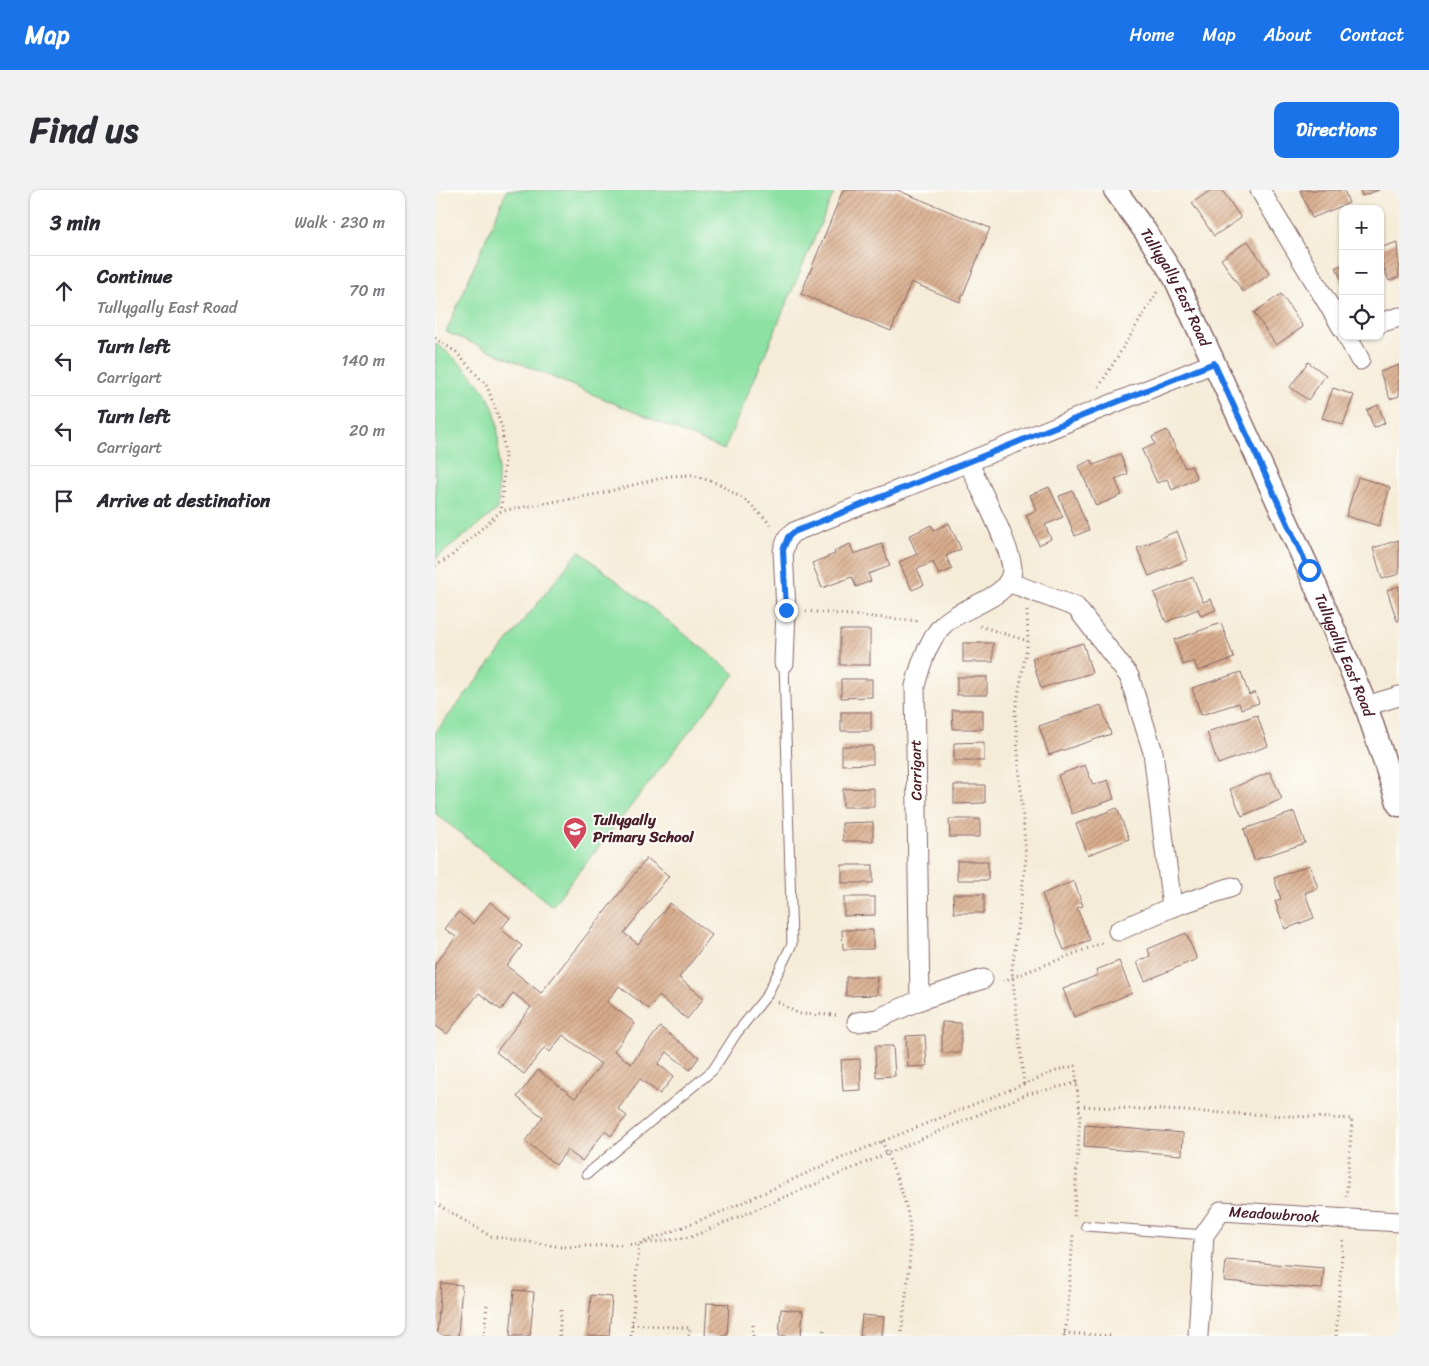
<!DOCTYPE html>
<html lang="en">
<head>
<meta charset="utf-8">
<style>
	:root { --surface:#fff; --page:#f2f2f3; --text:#2b2b33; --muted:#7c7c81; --line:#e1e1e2; --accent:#1a73e8 }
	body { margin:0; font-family:Sriracha,sans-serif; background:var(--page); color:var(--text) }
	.controls { position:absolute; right:15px; top:15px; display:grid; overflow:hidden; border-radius:10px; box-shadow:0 1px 4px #0004 }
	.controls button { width:45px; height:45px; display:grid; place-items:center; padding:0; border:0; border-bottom:1px solid var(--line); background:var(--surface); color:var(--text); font:25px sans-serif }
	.stop { position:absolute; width:15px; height:15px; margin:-11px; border:4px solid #1a73e8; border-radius:50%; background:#fff }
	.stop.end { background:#1a73e8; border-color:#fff; box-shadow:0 1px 5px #0008 }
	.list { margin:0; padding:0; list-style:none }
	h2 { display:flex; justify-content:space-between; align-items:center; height:65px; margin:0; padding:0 20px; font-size:21px }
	h2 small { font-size:16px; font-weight:400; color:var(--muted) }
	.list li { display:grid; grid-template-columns:32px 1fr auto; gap:15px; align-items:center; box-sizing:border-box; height:70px; padding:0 20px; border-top:1px solid var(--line) }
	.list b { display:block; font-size:19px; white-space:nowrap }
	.list p { margin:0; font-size:16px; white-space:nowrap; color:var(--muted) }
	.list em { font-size:16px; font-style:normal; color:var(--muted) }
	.icon { flex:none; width:28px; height:28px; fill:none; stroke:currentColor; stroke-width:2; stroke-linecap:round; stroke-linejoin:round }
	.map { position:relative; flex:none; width:964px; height:1146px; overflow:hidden; border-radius:10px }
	header { display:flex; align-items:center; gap:30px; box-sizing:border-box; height:70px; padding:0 25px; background:var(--accent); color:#fff }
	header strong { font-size:24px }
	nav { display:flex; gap:28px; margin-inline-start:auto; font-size:18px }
	.intro { display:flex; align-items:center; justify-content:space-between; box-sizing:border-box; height:120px; padding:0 30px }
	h1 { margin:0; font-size:35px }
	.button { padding:12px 22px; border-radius:10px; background:var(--accent); color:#fff; font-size:18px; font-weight:700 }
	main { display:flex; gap:30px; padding:0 30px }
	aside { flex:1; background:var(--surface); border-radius:10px; box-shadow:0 1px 4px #0004 }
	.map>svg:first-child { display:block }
</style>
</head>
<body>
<header>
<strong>Map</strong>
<nav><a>Home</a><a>Map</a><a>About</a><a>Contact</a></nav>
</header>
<div class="intro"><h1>Find us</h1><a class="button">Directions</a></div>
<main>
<aside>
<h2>3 min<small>Walk · 230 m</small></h2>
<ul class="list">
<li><svg class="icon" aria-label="ahead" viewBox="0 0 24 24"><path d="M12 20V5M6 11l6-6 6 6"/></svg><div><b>Continue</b><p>Tullygally East Road</p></div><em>70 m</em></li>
<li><svg class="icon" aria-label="left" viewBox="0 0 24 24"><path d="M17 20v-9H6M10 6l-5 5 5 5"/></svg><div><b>Turn left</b><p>Carrigart</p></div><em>140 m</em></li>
<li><svg class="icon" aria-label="left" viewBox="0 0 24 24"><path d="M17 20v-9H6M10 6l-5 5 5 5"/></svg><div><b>Turn left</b><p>Carrigart</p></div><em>20 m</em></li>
<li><svg class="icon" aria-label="arrive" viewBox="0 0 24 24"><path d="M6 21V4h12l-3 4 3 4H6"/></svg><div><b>Arrive at destination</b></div></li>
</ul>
</aside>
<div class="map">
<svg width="964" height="1146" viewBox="0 0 964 1146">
	<defs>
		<pattern id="building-hatch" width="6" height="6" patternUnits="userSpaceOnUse" patternTransform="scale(1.25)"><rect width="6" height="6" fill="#d8ac8b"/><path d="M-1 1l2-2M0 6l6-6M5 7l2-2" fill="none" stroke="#b18b72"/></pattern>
	</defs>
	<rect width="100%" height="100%" fill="#fdfcf7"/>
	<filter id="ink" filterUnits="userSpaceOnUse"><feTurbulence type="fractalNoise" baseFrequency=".02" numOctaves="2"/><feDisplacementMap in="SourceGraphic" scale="10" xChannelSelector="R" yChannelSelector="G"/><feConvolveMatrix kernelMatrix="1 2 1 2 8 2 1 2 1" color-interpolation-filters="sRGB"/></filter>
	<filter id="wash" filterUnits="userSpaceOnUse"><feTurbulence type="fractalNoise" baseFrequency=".0096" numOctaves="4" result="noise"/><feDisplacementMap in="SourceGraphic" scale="20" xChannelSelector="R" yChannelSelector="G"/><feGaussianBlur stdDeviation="1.12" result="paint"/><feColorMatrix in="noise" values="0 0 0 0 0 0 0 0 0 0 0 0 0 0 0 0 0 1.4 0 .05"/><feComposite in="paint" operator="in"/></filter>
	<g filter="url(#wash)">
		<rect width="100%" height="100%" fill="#f5ecd8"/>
		<g fill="#8ce1a3" stroke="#6b8067">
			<path d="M72,0H400L289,260L11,142Z"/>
			<path d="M0,153C24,170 56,199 61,229C66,251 62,290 63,314L62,320L0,369Z"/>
			<path d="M144,361L300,484L117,716L0,623V543Z"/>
		</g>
		<g id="blocks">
			<g fill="url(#building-hatch)">
				<path d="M408,0H462L555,38L525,112L476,92L456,141L366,104Z"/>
				<path d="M776,0H787L806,28L779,46L757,13Z"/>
				<path d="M865,0H909L914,13L877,28Z"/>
				<path d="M925,0H944L927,6Z"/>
				<path d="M813,51L835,84L808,102L786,69Z"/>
				<path d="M962,52L964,87L954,91L945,68V58Z"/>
				<path d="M908,74V94L901,77Z"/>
				<path d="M846,104L868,137L841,155L819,123Z"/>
				<path d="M873,172L891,185L873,210L855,197Z"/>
				<path d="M964,175V206L955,209L945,182Z"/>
				<path d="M898,198L919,205L908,235L887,228Z"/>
				<path d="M943,215L950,233L939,238L932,220Z"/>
				<path d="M732,240L750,278L756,276L762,288L737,300L732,289L722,293L707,260L720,254L717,247Z"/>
				<path d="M685,264L693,284L680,289L687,305L661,316L644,276L656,270L659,275Z"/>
				<path d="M923,287L955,297L944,336L911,326Z"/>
				<path d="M614,297L628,327L610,335L616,349L604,355L591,325L601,320L595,305Z"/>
				<path d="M638,301L654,340L640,346L624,306Z"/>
				<path d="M514,333L526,359L511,366L517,379L504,385L498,372L482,379L489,395L477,400L464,372L482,364L474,346L496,335L499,340Z"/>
				<path d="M742,341L753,370L714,386L702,358Z"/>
				<path d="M964,350V384L947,389L938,358Z"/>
				<path d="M415,354L419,364L447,354L455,376L433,384L436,391L421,397L417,387L387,398L377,373L400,364L399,361Z"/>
				<path d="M758,387L768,412L776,409L781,420L766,426L763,419L731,432L719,403Z"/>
				<path d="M964,396V431H962L952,400Z"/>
				<path d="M786,433L799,468L763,481L759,471L748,475L739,450Z"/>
				<rect x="405" y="440" width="30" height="35"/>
				<rect x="528" y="453" width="30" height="19"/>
				<path d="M648,453L657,483L606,498L597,468Z"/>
				<path d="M806,482L814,505L820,502L824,513L806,519L804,513L766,525L757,498Z"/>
				<rect x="522" y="487" width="30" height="18"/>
				<path d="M406,489H437V507L406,508Z"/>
				<path d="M666,515L676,544L614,565L604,536Z"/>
				<path d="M517,520H548V539H518Z"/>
				<rect x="406" y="522" width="30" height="19"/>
				<path d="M822,525L833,556L783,574L772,542Z"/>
				<path d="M549,552V571H519V553Z"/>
				<path d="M407,556H438V574L407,575Z"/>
				<path d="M650,575L658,595L673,590L679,609L637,624L623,585Z"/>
				<path d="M835,582L847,609L807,626L795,599Z"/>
				<path d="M519,595H550V613L519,614Z"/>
				<path d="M439,598V617H408V599Z"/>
				<path d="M682,618L694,649L653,665L641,634Z"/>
				<path d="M859,622L870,653L819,670L809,639Z"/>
				<path d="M514,629H545V647H515Z"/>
				<path d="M438,632V651H408L407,633Z"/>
				<path d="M212,668L234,686L189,743L203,754L235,713L277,745L244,788L269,808L252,829L224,806L214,819L184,796L172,812L200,833L179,861L196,874L225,837L264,867L255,880L232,862L223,874L239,886L225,904L205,889L183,919L192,926L176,946L170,941L147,971L132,960L121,975L90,951L108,927L82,907L103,880L140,908L166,874L128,845L115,862L110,857L89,884L61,862L96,817L78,803L66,820L44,803L12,844L0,835V809L3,805L0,803V774L21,747L10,739L23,722L38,734L55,712L75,728L66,739L87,756L72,776L106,803Z"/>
				<rect x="522" y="671" width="31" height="19"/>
				<rect x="407" y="675" width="31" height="18"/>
				<path d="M875,675L883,698L870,703L879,728L850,739L840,711L846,709L839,688Z"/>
				<path d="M639,691L648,716L642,718L655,750L629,760L607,704Z"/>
				<path d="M518,704H549V723H519Z"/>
				<path d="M409,707H440V725L409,726Z"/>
				<path d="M407,740H438V759H408Z"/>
				<path d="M751,743L762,769L710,791L702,772L715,766L713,759Z"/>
				<path d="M684,771L697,803L639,827L628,799L663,785L661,780Z"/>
				<path d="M411,787H442V805L411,806Z"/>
				<path d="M507,832L526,833V863H507Z"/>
				<path d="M490,845L492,876L473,877L471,846Z"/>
				<path d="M440,856H458L460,886L441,887Z"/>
				<path d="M425,869L426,900L408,901L406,870Z"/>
				<path d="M650,935L748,943L747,965L649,957Z"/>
				<path d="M791,1070L889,1078L887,1099L789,1091Z"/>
				<path d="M6,1093L27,1095L23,1146H2Z"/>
				<path d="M79,1100L99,1102L95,1146H75Z"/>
				<path d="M156,1105L177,1107L174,1146H153Z"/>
				<path d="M272,1113L294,1114L292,1146H270Z"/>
				<path d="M346,1119L368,1121L366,1146H344Z"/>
				<path d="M427,1125L449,1127L447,1146H425Z"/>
			</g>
		</g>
	</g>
	<g filter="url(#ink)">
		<use href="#blocks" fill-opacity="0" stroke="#866768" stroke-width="1"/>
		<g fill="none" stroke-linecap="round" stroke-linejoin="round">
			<defs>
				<g id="service">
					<path d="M152,984L278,880L301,844L332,805L357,754L349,473"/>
					<path d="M651,1036L769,1045"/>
				</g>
				<g id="minor">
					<path d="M825,0L908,139"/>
					<path d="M945,133L964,127"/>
					<path d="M912,146L925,170"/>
					<path d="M573,392L641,417L694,486L718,562L737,717L683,741"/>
					<path d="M349,473L351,420L348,361L353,347L359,342L779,173"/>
					<path d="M931,516L964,506"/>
					<path d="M737,717L797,697"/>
					<path d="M485,810L548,789"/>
					<path d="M422,832L442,829L485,810L480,496C485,476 493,450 508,435C526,416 577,409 577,379C576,357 544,297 534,273"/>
					<path id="s1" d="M763,1146L769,1045L786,1021L964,1032"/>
				</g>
				<g id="tertiary">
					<path id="s2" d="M680,0L710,41L740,88L874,380L931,516L964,615"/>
				</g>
			</defs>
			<use href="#service" stroke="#866768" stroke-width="11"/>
			<use href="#minor" stroke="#866768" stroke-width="21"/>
			<use href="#tertiary" stroke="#866768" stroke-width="25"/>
			<g stroke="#866768" stroke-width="3" stroke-dasharray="1 4" stroke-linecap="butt">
				<path d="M0,148L21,162L52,196L67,238L70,269L66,321"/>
				<path d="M664,197L722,102"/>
				<path d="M0,376L14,368L66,321L163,304L234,286L258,285L284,294L313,312L338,337"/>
				<path d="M371,421L484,431"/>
				<path d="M545,436L593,451"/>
				<path d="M568,791L667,753"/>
				<path d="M343,812L364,824L404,825"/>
				<path d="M589,894L577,780L591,668L580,522L593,451L592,421"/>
				<path d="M644,916L917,929L911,1010"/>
				<path d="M447,951C457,977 470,1004 474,1031C478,1068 470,1109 466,1146"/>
				<path d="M0,1013L55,1046L126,1057L204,1054L291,1020L394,973L626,879L640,876L645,926L639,1026"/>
				<path d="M197,1134L255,1138L254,1146"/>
				<path d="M629,1143L676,1146"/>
				<path d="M49,1146L52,1114"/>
				<path d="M124,1146L126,1120"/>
				<path d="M196,1146L204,1054L256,1047L592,904L642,893"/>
				<path d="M318,1146V1133"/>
				<path d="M388,1146L389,1138"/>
				<path d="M629,1146L632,1131L638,1045"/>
				<path d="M901,1146L908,1049"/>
			</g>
			<use href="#service" stroke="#fff" stroke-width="9"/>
			<use href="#minor" stroke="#fff" stroke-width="19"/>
			<use href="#tertiary" stroke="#fff" stroke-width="22"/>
		</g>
	</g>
	<g fill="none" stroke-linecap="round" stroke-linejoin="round" filter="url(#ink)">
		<path stroke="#1a73e8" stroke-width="6" d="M351,420L348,360L353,347L359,342L779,173L874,380"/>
	</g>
	<defs>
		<symbol id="school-pin" viewBox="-11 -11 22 30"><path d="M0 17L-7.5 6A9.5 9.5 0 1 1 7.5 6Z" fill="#d1495b" stroke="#fdfcf7"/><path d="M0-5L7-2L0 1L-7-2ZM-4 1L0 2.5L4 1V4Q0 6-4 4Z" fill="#fff"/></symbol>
	</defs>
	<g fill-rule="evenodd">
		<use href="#school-pin" x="126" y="625" width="28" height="38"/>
	</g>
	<g text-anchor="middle" stroke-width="4" stroke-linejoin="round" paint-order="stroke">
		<g font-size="15" fill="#4a1f2b" stroke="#fdfcf7">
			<text dy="5" stroke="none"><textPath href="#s2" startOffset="115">Tullygally East Road</textPath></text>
			<text dy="5" stroke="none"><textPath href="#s2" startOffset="520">Tullygally East Road</textPath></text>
			<text transform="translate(481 580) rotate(-91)" y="5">Carrigart</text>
			<text dy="5" stroke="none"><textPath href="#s1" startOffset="184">Meadowbrook</textPath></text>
		</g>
		<g font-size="15" font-weight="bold" fill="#4a1f2b" stroke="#fdfcf7" text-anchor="start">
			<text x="158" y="635">Tullygally<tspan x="158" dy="17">Primary School</tspan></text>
		</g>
	</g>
</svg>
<div class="controls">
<button>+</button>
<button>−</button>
<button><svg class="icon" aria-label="locate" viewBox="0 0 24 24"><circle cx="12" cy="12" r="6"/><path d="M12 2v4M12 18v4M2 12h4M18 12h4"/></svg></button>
</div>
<div class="stop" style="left:874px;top:380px"></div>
<div class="stop end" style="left:351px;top:420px"></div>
</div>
</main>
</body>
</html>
